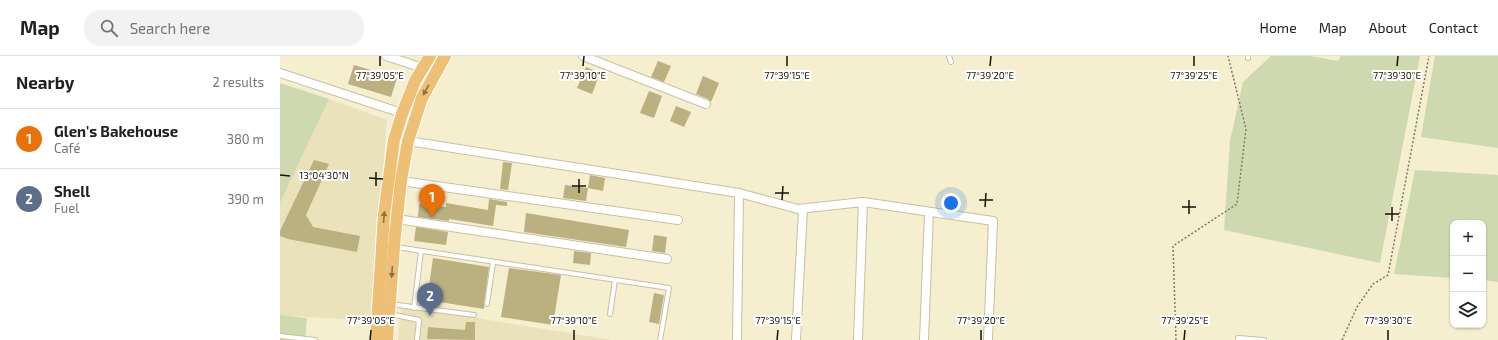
<!DOCTYPE html>
<html lang="en">
<head>
<meta charset="utf-8">
<style>
	:root { --surface:#fff; --page:#f2f2f2; --text:#202124; --muted:#757577; --line:#e0e0e0; --accent:#d93025 }
	body { margin:0; font-family:"Exo 2",sans-serif; background:var(--page); color:var(--text) }
	.controls { position:absolute; right:12px; bottom:12px; display:grid; overflow:hidden; border-radius:8px; box-shadow:0 1px 3px #0004 }
	.controls button { width:36px; height:36px; display:grid; place-items:center; padding:0; border:0; border-bottom:1px solid var(--line); background:var(--surface); color:var(--text); font:20px sans-serif }
	.you { position:absolute; left:671px; top:147px; width:14px; height:14px; margin:-10px; border:3px solid #fff; border-radius:50%; background:#1a73e8; box-shadow:0 0 0 6px #1a73e833 }
	.badge { display:grid; place-items:center; width:26px; height:26px; border-radius:50%; background:var(--accent); color:#fff; font-size:13px; font-weight:700 }
	.pin { position:absolute; translate:-50% -33px; filter:drop-shadow(0 1px 2px #0008) }
	.pin::after { content:''; position:absolute; top:21px; width:14px; height:12px; background:inherit; clip-path:polygon(0 0,100% 0,50% 100%) }
	.list { margin:0; padding:0; list-style:none }
	h2 { display:flex; justify-content:space-between; align-items:center; height:52px; margin:0; padding:0 16px; font-size:17px }
	h2 small { font-size:13px; font-weight:400; color:var(--muted) }
	.list li { display:grid; grid-template-columns:26px 1fr auto; gap:12px; align-items:center; box-sizing:border-box; height:60px; padding:0 16px; border-top:1px solid var(--line) }
	.list b { display:block; font-size:15px; white-space:nowrap }
	.list p { margin:0; font-size:13px; white-space:nowrap; color:var(--muted) }
	.list em { font-size:13px; font-style:normal; color:var(--muted) }
	.icon { flex:none; width:22px; height:22px; fill:none; stroke:currentColor; stroke-width:2; stroke-linecap:round; stroke-linejoin:round }
	.map { position:relative; flex:none; width:1218px; height:284px; overflow:hidden }
	header { display:flex; align-items:center; gap:24px; box-sizing:border-box; height:56px; padding:0 20px; background:var(--surface); border-bottom:1px solid var(--line) }
	header strong { font-size:19px }
	nav { display:flex; gap:22px; margin-inline-start:auto; font-size:14px }
	.search { width:280px; height:36px; background:var(--page); display:flex; align-items:center; gap:10px; box-sizing:border-box; padding:0 14px; border-radius:16px; color:var(--muted); font-size:15px }
	main { display:flex }
	aside { flex:1; background:var(--surface) }
	.map>svg:first-child { display:block }
</style>
</head>
<body>
<header>
<strong>Map</strong>
<div class="search"><svg class="icon" aria-label="search" viewBox="0 0 24 24"><circle cx="10" cy="10" r="6"/><path d="M15 15l6 6"/></svg>Search here</div>
<nav><a>Home</a><a>Map</a><a>About</a><a>Contact</a></nav>
</header>
<main>
<aside>
<h2>Nearby<small>2 results</small></h2>
<ul class="list">
<li><span class="badge" style="background:#e8710a">1</span><div><b>Glen's Bakehouse</b><p>Café</p></div><em>380 m</em></li>
<li><span class="badge" style="background:#5c6f8a">2</span><div><b>Shell</b><p>Fuel</p></div><em>390 m</em></li>
</ul>
</aside>
<div class="map">
<svg width="1218" height="284" viewBox="0 0 1218 284">
	<rect width="100%" height="100%" fill="#f5eecf"/>
	<g fill="#eae2bb">
		<path d="M49,43L107,64L91,265L0,259V147Z"/>
		<path d="M121,250L332,284H118Z"/>
	</g>
	<g fill="#cfd9b0">
		<path d="M991,0H1030L1058,5L1061,0H1140L1100,207L944,174L950,85L963,26Z"/>
		<path d="M1155,0H1218V92L1141,81Z"/>
		<path d="M0,27L49,43L0,147Z"/>
		<path d="M1135,114L1218,119V226L1203,224V167H1173V222L1114,218Z"/>
		<path d="M0,259L27,262L25,284H0Z"/>
	</g>
	<g fill="#bbb07f">
		<path d="M378,5L391,10L384,26L371,21Z"/>
		<path d="M74,9L117,22L111,41L68,28Z"/>
		<path d="M306,11L320,17L312,38L297,32Z"/>
		<path d="M423,20L439,27L431,46L428,43L416,38Z"/>
		<path d="M369,35L382,40L374,62L360,57Z"/>
		<path d="M396,50L411,56L404,71L390,65Z"/>
		<path d="M34,104L49,108L26,159L33,171L80,180L77,196L8,183L0,180V175Z"/>
		<path d="M223,106L232,107L228,134L220,133Z"/>
		<path d="M310,119L325,122L323,135L308,132Z"/>
		<path d="M285,129L308,132L306,145L283,142Z"/>
		<path d="M209,143L227,146V150L216,149L213,170L169,163V165L138,161L139,148L166,151V147L208,154Z"/>
		<path d="M246,157L349,174L346,191L244,176Z"/>
		<path d="M136,171L168,176L166,189L134,185Z"/>
		<path d="M374,179L387,181L385,197L372,195Z"/>
		<path d="M294,195L311,197L310,209L293,207Z"/>
		<path d="M153,202L209,211L204,248V253L147,244Z"/>
		<path d="M229,212L281,219L273,269L221,261Z"/>
		<path d="M374,237L384,239L379,268L369,266Z"/>
		<path d="M186,266H195V284L147,283L148,271L185,274Z"/>
	</g>
	<g fill="none" stroke-linecap="round" stroke-linejoin="round">
		<defs>
			<g id="service">
				<path d="M669,0L671,6"/>
				<path d="M968,2V0"/>
				<path d="M116,191L389,232L380,284"/>
				<path d="M110,248L194,259"/>
				<path d="M207,248L213,206"/>
				<path d="M134,252L141,195"/>
				<path d="M110,258L139,264L137,284"/>
				<path d="M330,258L335,224"/>
				<path d="M0,280L35,284"/>
				<path d="M958,284V282L984,284"/>
			</g>
			<g id="minor">
				<path d="M106,0L143,12"/>
				<path d="M303,0L426,48"/>
				<path d="M0,17L134,61"/>
				<path d="M128,85L459,137L518,153L583,146L713,165L708,284"/>
				<path d="M121,125L398,164"/>
				<path d="M117,163L387,203"/>
				<path d="M457,284L459,137"/>
				<path d="M516,284L523,153"/>
				<path d="M578,284L583,146"/>
				<path d="M644,284L649,156"/>
			</g>
			<g id="primary">
				<path d="M96,284L104,159L114,84L122,58L135,25L150,0"/>
				<path d="M107,284L115,179L121,125L128,85L142,42L165,0"/>
			</g>
		</defs>
		<use href="#service" stroke="#c7c0a2" stroke-width="6"/>
		<use href="#minor" stroke="#c7c0a2" stroke-width="10"/>
		<use href="#primary" stroke="#fff" stroke-width="14"/>
		<g stroke="#7e7a65" stroke-width="1.5" stroke-dasharray="2 2" stroke-linecap="butt">
			<path d="M896,284L893,190L957,148L966,73L948,0"/>
			<path d="M1062,284L1077,251L1093,228L1108,219L1149,0"/>
		</g>
		<use href="#service" stroke="#fff" stroke-width="4"/>
		<use href="#minor" stroke="#fff" stroke-width="8"/>
		<use href="#primary" stroke="#eec075" stroke-width="12"/>
	</g>
	<defs><path id="oneway-solid" d="M-6-.8H1V-3.2L6.5 0L1 3.2V.8H-6Z"/></defs>
	<g fill="#8c7244">
		<use href="#oneway-solid" transform="translate(146 34) rotate(119)"/>
		<use href="#oneway-solid" transform="translate(104 161) rotate(-85)"/>
		<use href="#oneway-solid" transform="translate(112 216) rotate(94)"/>
	</g>
	<path fill="none" stroke="#141207" stroke-width="1.5" d="M100,10V0M303,10L304,0M507,10V0M710,10L711,0M914,10V0M1117,10L1118,0M0,119L10,120M89,122L103,123M96,130V116M292,130H306M299,137V123M495,137H509M502,144L503,130M699,144H713M705,151L706,137M902,151H916M909,158V144M1105,158H1119M1112,165V151M90,284L91,274M294,284V274M497,284L498,274M701,284V274M904,284L905,274M1108,284V274"/>
	<g font-size="10" text-anchor="middle" fill="#141207" stroke="#fff" stroke-width="4" stroke-linejoin="round" paint-order="stroke">
		<text x="100" y="23">77°39'05"E</text>
		<text x="303" y="23">77°39'10"E</text>
		<text x="507" y="23">77°39'15"E</text>
		<text x="710" y="23">77°39'20"E</text>
		<text x="914" y="23">77°39'25"E</text>
		<text x="1117" y="23">77°39'30"E</text>
		<text x="44" y="123">13°04'30"N</text>
		<text x="91" y="268">77°39'05"E</text>
		<text x="294" y="268">77°39'10"E</text>
		<text x="498" y="268">77°39'15"E</text>
		<text x="701" y="268">77°39'20"E</text>
		<text x="905" y="268">77°39'25"E</text>
		<text x="1108" y="268">77°39'30"E</text>
	</g>
</svg>
<div class="controls">
<button>+</button>
<button>−</button>
<button><svg class="icon" aria-label="layers" viewBox="0 0 24 24"><path d="M12 4l9 5-9 5-9-5zM3 14l9 5 9-5"/></svg></button>
</div>
<div class="you"></div>
<div class="pin badge" style="left:152px;top:161px;background:#e8710a">1</div>
<div class="pin badge" style="left:150px;top:260px;background:#5c6f8a">2</div>
</div>
</main>
</body>
</html>
